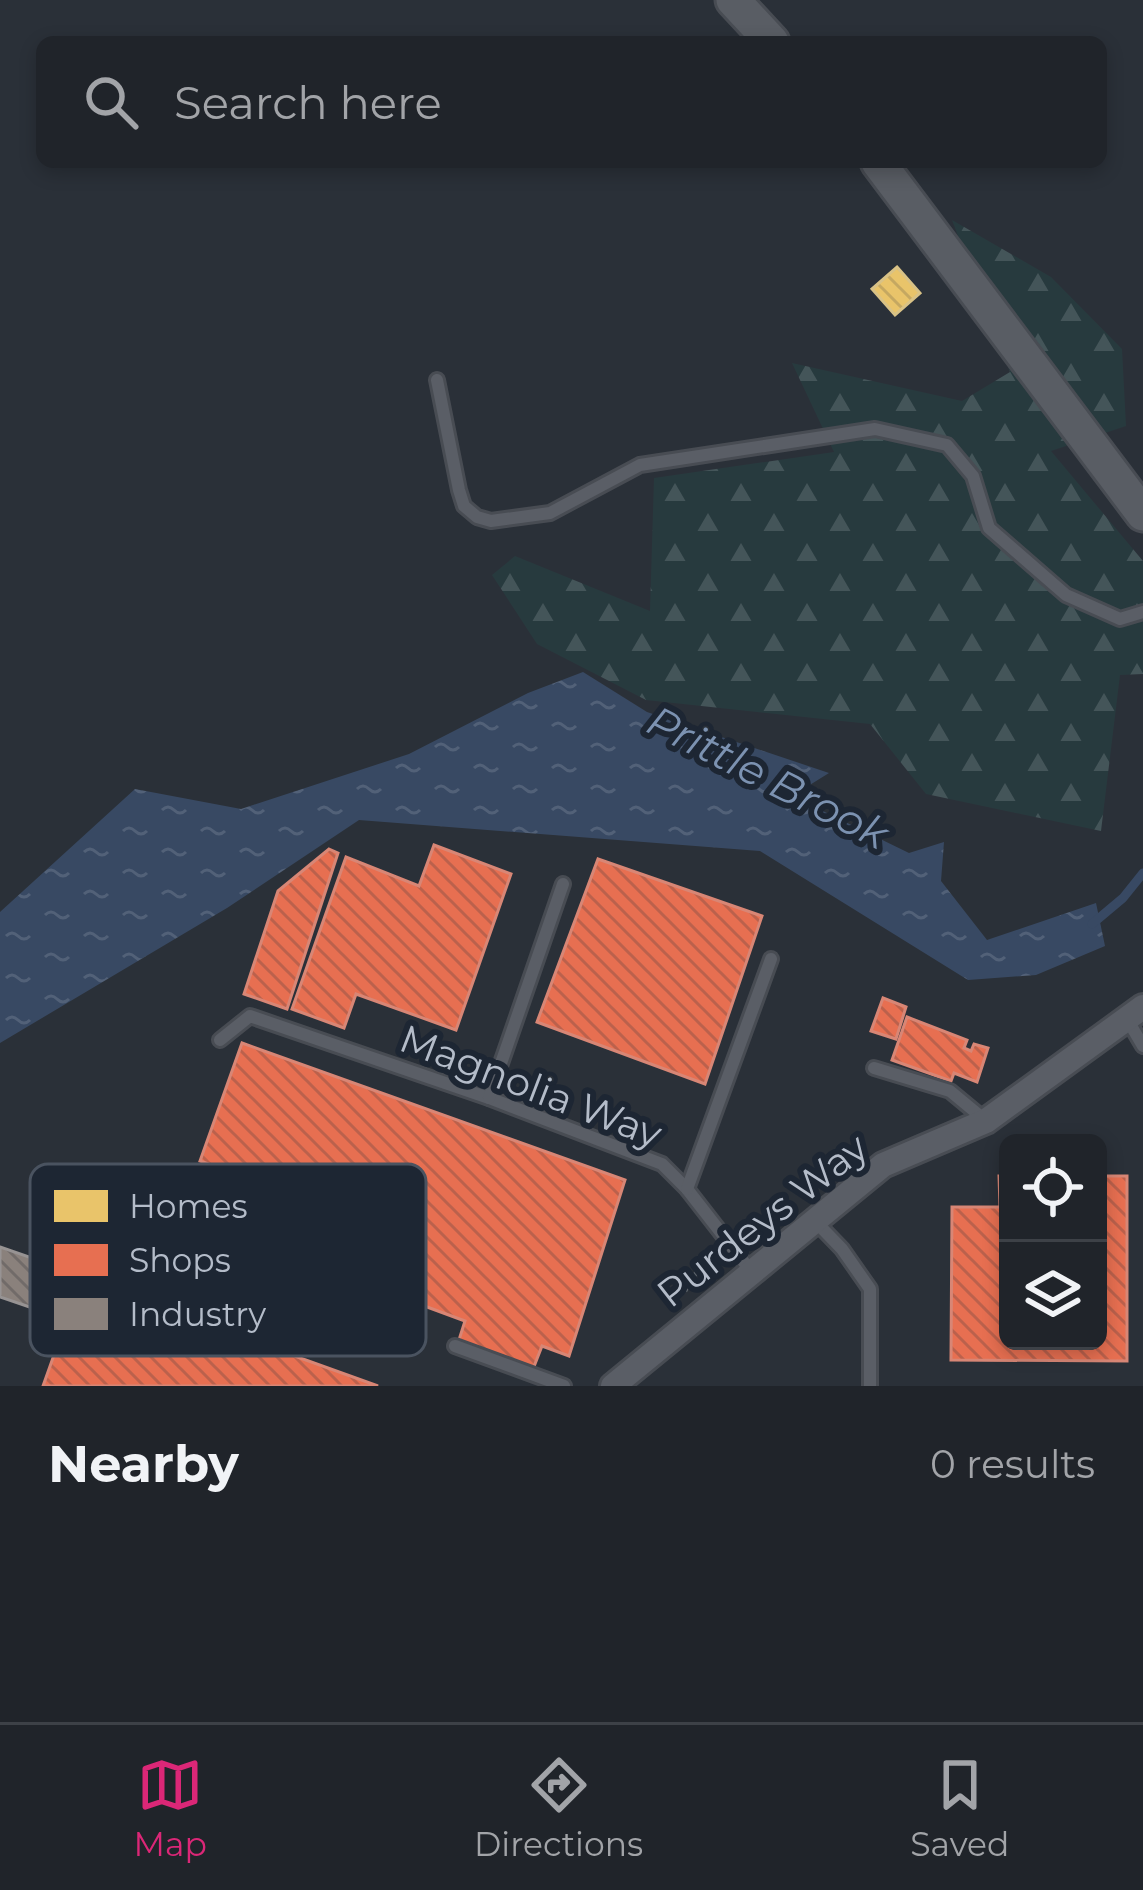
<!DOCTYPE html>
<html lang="en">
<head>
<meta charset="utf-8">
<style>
	:root { --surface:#20242a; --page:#282c32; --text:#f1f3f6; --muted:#a2a4a8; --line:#3d4147; --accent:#db2777 }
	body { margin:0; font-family:Montserrat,sans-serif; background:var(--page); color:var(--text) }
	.controls { position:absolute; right:36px; bottom:36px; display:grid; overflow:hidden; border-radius:18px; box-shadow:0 6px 18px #0003 }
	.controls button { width:108px; height:108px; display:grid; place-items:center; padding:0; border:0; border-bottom:3px solid var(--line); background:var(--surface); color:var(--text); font:60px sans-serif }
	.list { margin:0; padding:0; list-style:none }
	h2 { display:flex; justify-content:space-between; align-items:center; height:156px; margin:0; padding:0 48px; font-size:51px }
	h2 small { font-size:39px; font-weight:400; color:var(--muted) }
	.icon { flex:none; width:66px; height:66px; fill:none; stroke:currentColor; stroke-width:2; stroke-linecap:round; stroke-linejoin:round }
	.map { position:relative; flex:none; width:1143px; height:1386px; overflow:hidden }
	.search { position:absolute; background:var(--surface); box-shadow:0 6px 18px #0003; left:36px; right:36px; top:36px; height:132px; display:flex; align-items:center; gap:30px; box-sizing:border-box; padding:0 42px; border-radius:18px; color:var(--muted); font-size:45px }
	.sheet { height:336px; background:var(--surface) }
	nav { display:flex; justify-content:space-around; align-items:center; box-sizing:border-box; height:168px; border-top:3px solid var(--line); background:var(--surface); font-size:33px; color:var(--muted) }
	nav a { display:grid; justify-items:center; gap:6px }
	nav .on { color:var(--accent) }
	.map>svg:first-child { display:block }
</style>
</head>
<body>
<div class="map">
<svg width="1143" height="1386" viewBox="0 0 1143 1386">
	<defs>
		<pattern id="forest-firs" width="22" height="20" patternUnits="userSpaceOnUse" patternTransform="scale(3)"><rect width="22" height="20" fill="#273a3e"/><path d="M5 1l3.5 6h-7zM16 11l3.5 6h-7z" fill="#445559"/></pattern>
		<pattern id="water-ripples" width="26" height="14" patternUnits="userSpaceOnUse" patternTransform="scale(3)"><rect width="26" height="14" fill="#384963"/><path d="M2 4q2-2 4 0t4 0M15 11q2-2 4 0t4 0" fill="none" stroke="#526178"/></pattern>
		<pattern id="homes-back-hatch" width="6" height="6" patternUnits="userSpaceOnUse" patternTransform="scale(3)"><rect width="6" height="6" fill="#e9c46a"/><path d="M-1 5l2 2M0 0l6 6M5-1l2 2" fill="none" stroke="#c5a861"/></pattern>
		<pattern id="shops-back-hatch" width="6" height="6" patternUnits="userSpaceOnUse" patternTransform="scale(3)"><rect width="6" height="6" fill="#e76f51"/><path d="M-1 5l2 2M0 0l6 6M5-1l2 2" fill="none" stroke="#bb614c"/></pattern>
		<pattern id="industry-back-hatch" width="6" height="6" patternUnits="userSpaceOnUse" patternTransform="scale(3)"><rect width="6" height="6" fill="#8a817c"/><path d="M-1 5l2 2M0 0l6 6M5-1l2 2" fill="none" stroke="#716b69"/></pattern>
	</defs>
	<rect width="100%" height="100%" fill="#2a3038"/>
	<path fill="url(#forest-firs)" d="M952,220L1051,277L1122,349L1126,426L1051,451L1143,561V674L1120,675L1101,831L926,794L870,724L646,700L537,644L492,575L515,556L650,611L654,478L834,452L792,363L962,401L1010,372Z"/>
	<path fill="url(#water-ripples)" d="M583,672L647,712L829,773L792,796L909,853L944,842L941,881L987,940L1096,903L1105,946L1036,975L968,980L760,851L359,820L227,908L0,1043V912L135,789L241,809L409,754L528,693Z"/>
	<path fill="url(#homes-back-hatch)" stroke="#d9c286" stroke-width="3" d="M897,267L920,293L895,315L872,289Z"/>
	<g fill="url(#shops-back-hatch)" stroke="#d88675" stroke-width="3">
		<path d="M434,845L511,874L456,1030L356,994L344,1028L292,1009L346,857L419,886Z"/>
		<path d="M329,849L338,853L287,1009L244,994L278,891Z"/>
		<path d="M598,859L762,916L705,1084L537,1022Z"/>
		<path d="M883,998L906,1007L896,1039L871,1031Z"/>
		<path d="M907,1017L967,1040L964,1048L971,1051L974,1044L988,1048L977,1082L954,1073L951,1081L892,1060Z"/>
		<path d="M242,1043L625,1180L569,1356L542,1346L533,1369L458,1343L465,1321L373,1287L393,1230L200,1161Z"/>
		<path d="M999,1176H1008V1341H1098V1176H1127V1361L951,1360L952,1207H1000Z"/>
		<path d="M81,1279L378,1386H43Z"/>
	</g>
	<path fill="url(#industry-back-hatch)" stroke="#979393" stroke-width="3" d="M0,1247L75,1273L59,1317L0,1297Z"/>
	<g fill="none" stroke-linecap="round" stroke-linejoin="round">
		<path stroke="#384963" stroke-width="9" d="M1092,924L1123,898L1143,873"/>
		<defs>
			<g id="lane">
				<path d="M437,380L459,490L464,506L477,517L491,521L550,513L640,465L875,429L947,445L973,476L989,528L1066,595L1120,619L1143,612"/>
				<path d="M1127,1019L1143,1046"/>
				<path d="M220,1040L250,1016L489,1098L662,1164L687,1189L750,1270"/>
				<path d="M874,1068L950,1091L985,1120"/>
				<path d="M489,1098L563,884"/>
				<path d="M687,1189L771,959"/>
				<path d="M814,1220L842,1249L870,1289V1386"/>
				<path d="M455,1346L564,1386"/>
			</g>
			<path id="street" d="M613,1386L883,1165L986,1121L1143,1007"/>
			<g id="secondary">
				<path d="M733,0L772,42"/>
				<path d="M878,162L1143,514"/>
			</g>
		</defs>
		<use href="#lane" stroke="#484c53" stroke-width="18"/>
		<use href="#street" stroke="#484c53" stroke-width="30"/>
		<use href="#secondary" stroke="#484c53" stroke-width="39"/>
		<g stroke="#5d636a" stroke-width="4.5" stroke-dasharray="9 9" stroke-linecap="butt">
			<path d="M745,1231L769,1223"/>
			<path d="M685,1291L710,1250"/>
		</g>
		<use href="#lane" stroke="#5a5e66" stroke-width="12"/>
		<use href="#street" stroke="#5a5e66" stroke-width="24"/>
		<use href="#secondary" stroke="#595d64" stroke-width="33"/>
	</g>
	<g text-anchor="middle" stroke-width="12" stroke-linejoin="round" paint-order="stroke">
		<g font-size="39" fill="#b4bcc9" stroke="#1d2633">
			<text transform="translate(531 1086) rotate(21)" y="14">Magnolia Way</text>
			<text transform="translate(762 1220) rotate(-38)" y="14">Purdeys Way</text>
		</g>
		<g font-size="42" font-style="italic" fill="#7c92b1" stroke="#1d2633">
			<text transform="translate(768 777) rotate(27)" y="15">Prittle Brook</text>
		</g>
	</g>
	<rect x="30" y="1164" width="396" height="192" rx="18" fill="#1d2633" stroke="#4a5360" stroke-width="3"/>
	<rect x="54" y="1190" width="54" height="32" fill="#e9c46a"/>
	<rect x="54" y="1244" width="54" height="32" fill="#e76f51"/>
	<rect x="54" y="1298" width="54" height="32" fill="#8a817c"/>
	<g font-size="33" fill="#b4bcc9">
		<text x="129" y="1218">Homes</text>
		<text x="129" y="1272">Shops</text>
		<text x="129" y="1326">Industry</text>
	</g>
</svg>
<div class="controls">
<button><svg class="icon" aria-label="locate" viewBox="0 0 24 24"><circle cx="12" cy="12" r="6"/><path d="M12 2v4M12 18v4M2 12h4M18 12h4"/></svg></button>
<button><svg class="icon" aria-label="layers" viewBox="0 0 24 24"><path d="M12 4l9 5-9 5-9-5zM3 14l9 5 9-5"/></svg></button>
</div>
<div class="search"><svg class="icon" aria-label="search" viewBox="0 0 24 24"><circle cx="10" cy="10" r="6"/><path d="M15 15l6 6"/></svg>Search here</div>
</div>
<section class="sheet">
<h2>Nearby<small>0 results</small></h2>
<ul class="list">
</ul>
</section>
<nav>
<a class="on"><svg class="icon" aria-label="map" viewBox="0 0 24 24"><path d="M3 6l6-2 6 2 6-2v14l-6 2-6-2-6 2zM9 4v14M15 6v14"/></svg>Map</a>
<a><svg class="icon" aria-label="directions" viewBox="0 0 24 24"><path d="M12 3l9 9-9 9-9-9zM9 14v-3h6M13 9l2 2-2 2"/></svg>Directions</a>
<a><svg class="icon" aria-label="saved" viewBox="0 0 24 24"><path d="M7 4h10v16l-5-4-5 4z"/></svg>Saved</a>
</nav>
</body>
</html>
